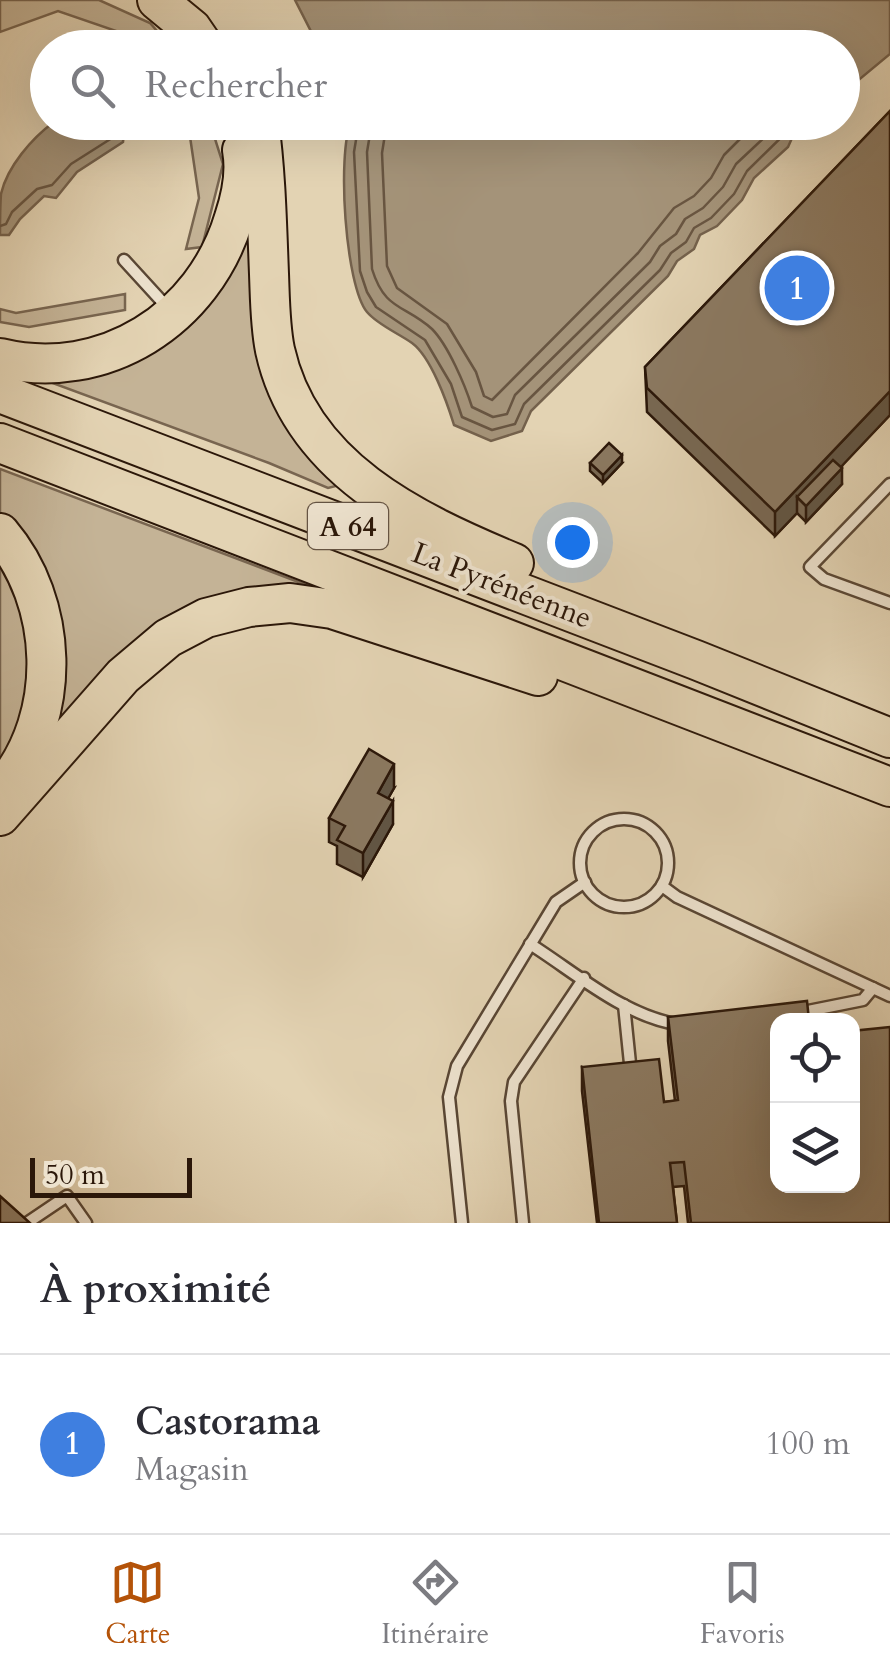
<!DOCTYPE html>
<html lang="fr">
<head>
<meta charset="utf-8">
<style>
	:root { --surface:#fff; --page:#f2f2f3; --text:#2b2b33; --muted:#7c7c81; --line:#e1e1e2; --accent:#b45309 }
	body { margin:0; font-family:Cardo,serif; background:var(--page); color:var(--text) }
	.controls { position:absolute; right:30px; bottom:30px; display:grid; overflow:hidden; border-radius:20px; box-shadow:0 10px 40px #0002 }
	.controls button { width:90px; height:90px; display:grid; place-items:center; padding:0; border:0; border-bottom:2px solid var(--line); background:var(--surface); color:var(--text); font:50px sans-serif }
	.scale { position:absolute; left:30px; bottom:25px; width:162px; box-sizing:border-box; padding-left:10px; border:5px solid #2b1709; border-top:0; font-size:28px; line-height:35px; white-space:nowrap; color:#2b1709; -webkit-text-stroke:8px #ede2ce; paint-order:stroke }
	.you { position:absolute; left:572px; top:542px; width:35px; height:35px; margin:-25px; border:8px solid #fff; border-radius:50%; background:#1a73e8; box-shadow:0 0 0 15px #1a73e833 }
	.badge { display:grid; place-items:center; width:65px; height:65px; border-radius:50%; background:var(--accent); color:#fff; font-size:32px; font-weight:700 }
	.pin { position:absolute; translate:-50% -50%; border:5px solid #fff; box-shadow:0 2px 10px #0006 }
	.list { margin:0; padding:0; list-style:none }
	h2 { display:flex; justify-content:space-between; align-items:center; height:130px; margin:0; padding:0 40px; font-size:42px }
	h2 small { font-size:32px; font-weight:400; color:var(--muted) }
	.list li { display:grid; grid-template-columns:65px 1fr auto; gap:30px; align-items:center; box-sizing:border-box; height:180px; padding:0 40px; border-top:2px solid var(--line) }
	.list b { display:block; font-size:38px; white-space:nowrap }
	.list p { margin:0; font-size:32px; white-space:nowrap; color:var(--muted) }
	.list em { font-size:32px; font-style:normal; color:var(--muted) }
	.icon { flex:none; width:55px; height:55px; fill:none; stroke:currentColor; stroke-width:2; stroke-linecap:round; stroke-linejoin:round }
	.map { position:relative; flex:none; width:890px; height:1223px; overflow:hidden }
	.search { position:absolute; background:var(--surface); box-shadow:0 10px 40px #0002; left:30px; right:30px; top:30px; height:110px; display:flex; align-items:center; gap:25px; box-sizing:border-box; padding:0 35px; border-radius:55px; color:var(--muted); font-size:38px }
	.sheet { height:310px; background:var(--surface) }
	nav { display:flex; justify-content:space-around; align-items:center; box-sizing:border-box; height:140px; border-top:2px solid var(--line); background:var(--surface); font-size:28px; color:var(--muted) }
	nav a { display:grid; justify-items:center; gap:5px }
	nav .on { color:var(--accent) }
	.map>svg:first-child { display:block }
</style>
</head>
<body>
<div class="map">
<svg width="890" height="1223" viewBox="0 0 890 1223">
	<rect width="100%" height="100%" fill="#e3d3b3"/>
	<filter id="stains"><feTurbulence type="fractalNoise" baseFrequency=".002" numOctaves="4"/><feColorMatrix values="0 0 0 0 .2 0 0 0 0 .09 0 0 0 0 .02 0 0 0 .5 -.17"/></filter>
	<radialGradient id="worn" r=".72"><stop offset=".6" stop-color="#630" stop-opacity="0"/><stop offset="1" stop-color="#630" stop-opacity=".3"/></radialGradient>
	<g fill="#c4b396" stroke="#786550" stroke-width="2.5">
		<path d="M0,0H99L150,23L171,47H136L125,34L58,11L0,32Z"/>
		<path d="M188,123H210L223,164L202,247L186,249L199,198Z"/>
		<path d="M246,204L257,312L344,484L328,488L269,463L20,371L126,353Z"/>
		<path d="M125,294V310L29,327L0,322V309L16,313Z"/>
		<path d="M0,469L317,589L228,601L46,750L55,708L0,517Z"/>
		<path d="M0,556L29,621L31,694L0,765Z"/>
	</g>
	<g fill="#a49379" stroke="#74614c" stroke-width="2.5">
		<path d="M295,0H890V54L843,93L842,48L319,47Z"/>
		<path d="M54,122L125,123L123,142L77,172L56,198L44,196L20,219L9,235H0C0,222 0,207 1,194C7,167 32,138 54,122Z"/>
		<path d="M351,122H813V123L792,138L788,147L754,178L742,200L717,226L700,235L694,249L677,261L668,276L531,411L522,431L491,441L454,425C447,402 431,357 412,343C398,333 378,325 367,312C345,285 337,154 351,122Z"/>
	</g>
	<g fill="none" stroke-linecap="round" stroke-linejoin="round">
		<g stroke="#685541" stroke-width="2.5">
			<path d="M359,122L354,152L360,271L367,292L376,307L425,340L451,384L462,417L492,430L515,424L524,404L660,270L671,253L686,242L694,228L711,218L734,194L747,171L797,122"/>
			<path d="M372,122L367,152L372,269C385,311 404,304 432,329C448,345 465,385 472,407L493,417L507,414L515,395L650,262L660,246L676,234L685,219L703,208L723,187L736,164L768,134L775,122"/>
			<path d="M387,122L382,153L387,266L397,288L447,324L476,372L484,396L492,400L638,253L674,208L694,196L711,178L724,155L757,122"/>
			<path d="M0,226L6,224L12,212L37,189L52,185L71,164L112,138L115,122"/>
		</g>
		<defs>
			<g id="service">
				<path d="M124,260L167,307"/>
				<path d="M890,484L810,567L824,579L890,603"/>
				<circle cx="624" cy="863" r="44"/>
				<path d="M662,886L677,897L890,996"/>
				<path d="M530,944C576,973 626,1018 682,1025"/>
				<path d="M624,1005L631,1073"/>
				<path d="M798,1013L863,1000L873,988"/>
				<path d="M27,1223L67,1196L86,1223"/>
				<path d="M462,1223L449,1097L457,1066L556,902L585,882"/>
				<path d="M523,1223L511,1101L514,1082L584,978"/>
			</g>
			<g id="motorway">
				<path d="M157,0L192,29L205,48"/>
				<path d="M259,122C266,173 267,223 269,274C270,299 270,326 275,350C301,468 413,521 514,563"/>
				<path d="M0,358C104,383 204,319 234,218C241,197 246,172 242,150"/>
				<path d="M0,393L696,660L890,738"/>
				<path d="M0,443L890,787"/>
				<path d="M0,533C59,602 63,715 5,785"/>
				<path d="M0,816L123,676L168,638L206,618L249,607L290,603L332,609L538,676"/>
			</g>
		</defs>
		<use href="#service" stroke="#594634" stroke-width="15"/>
		<use href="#motorway" stroke="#2b1709" stroke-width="42"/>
		<use href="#service" stroke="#ede2ce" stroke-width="10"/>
		<use href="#motorway" stroke="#e3d3b3" stroke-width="38"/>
	</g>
	<g fill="#786853" stroke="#2b1709" stroke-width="2.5">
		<path d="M890,111V415L840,467L842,484L806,522L797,513L775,536L647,412L645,367Z"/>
		<path d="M590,463H622L603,483L590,471Z"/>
		<path d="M394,788L388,798L393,824L363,877L337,864V846L329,842V818Z"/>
		<path d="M668,1017L778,1020L890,1223H688L684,1186L673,1187L677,1223H597L582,1091V1067L664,1102L675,1101L668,1041Z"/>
	</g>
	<g fill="#615544" stroke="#2b1709" stroke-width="2.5">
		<path d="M890,391V415L805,505L797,497V513L775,536V512Z"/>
		<path d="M622,455V463L603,483V475Z"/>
		<path d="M842,468V484L806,522V506Z"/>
		<path d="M394,764V788L378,817V793Z"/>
		<path d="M393,801V824L363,877V853Z"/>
	</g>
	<g fill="#8b7961" stroke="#2b1709" stroke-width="2.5">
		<path d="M890,111V391L775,512L647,388L645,367Z"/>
		<path d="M609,443L622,455L603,475L590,463Z"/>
		<path d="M833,460L842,468L806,506L797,497Z"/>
		<path d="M369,749L394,764L378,793L393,801L363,853L337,840L345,826L329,818Z"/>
		<path d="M807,1001L809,1020H778V1186H852V1031L890,1027V1223H691L684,1162L670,1163L677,1223H599L582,1067L659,1059L664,1102L678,1100L668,1017Z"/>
		<path d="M0,1196L30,1223H0Z"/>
	</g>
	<g text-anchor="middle" stroke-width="8" stroke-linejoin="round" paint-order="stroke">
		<rect fill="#ede2ce" stroke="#655444" stroke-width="2.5" x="308" y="503" width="80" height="46" rx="8"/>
		<g font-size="28" font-weight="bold" fill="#2b1709">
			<text x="348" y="536">A 64</text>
		</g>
		<g font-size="30" fill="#2b1709" stroke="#ede2ce">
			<text transform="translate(502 585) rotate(21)" y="10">La Pyrénéenne</text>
		</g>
	</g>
	<rect width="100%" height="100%" filter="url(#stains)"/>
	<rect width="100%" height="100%" fill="url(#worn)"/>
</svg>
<div class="controls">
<button><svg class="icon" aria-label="locate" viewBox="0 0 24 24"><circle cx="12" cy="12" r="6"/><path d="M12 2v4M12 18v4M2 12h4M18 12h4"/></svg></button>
<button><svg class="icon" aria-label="layers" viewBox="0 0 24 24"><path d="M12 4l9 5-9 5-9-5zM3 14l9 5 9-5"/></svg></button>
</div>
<div class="scale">50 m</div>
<div class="you"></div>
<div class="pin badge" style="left:797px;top:288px;background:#3f7fe0">1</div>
<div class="search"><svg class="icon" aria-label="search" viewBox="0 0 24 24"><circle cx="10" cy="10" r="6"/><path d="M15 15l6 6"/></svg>Rechercher</div>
</div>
<section class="sheet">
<h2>À proximité<small></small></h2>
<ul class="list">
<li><span class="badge" style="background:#3f7fe0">1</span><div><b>Castorama</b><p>Magasin</p></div><em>100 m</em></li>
</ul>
</section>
<nav>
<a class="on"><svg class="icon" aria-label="map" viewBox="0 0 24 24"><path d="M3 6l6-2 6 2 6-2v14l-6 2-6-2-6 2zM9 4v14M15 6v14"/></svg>Carte</a>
<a><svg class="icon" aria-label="directions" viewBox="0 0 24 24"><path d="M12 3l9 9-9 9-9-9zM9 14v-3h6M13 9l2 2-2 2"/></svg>Itinéraire</a>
<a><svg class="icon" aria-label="saved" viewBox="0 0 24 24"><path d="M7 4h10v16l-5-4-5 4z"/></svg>Favoris</a>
</nav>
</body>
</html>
